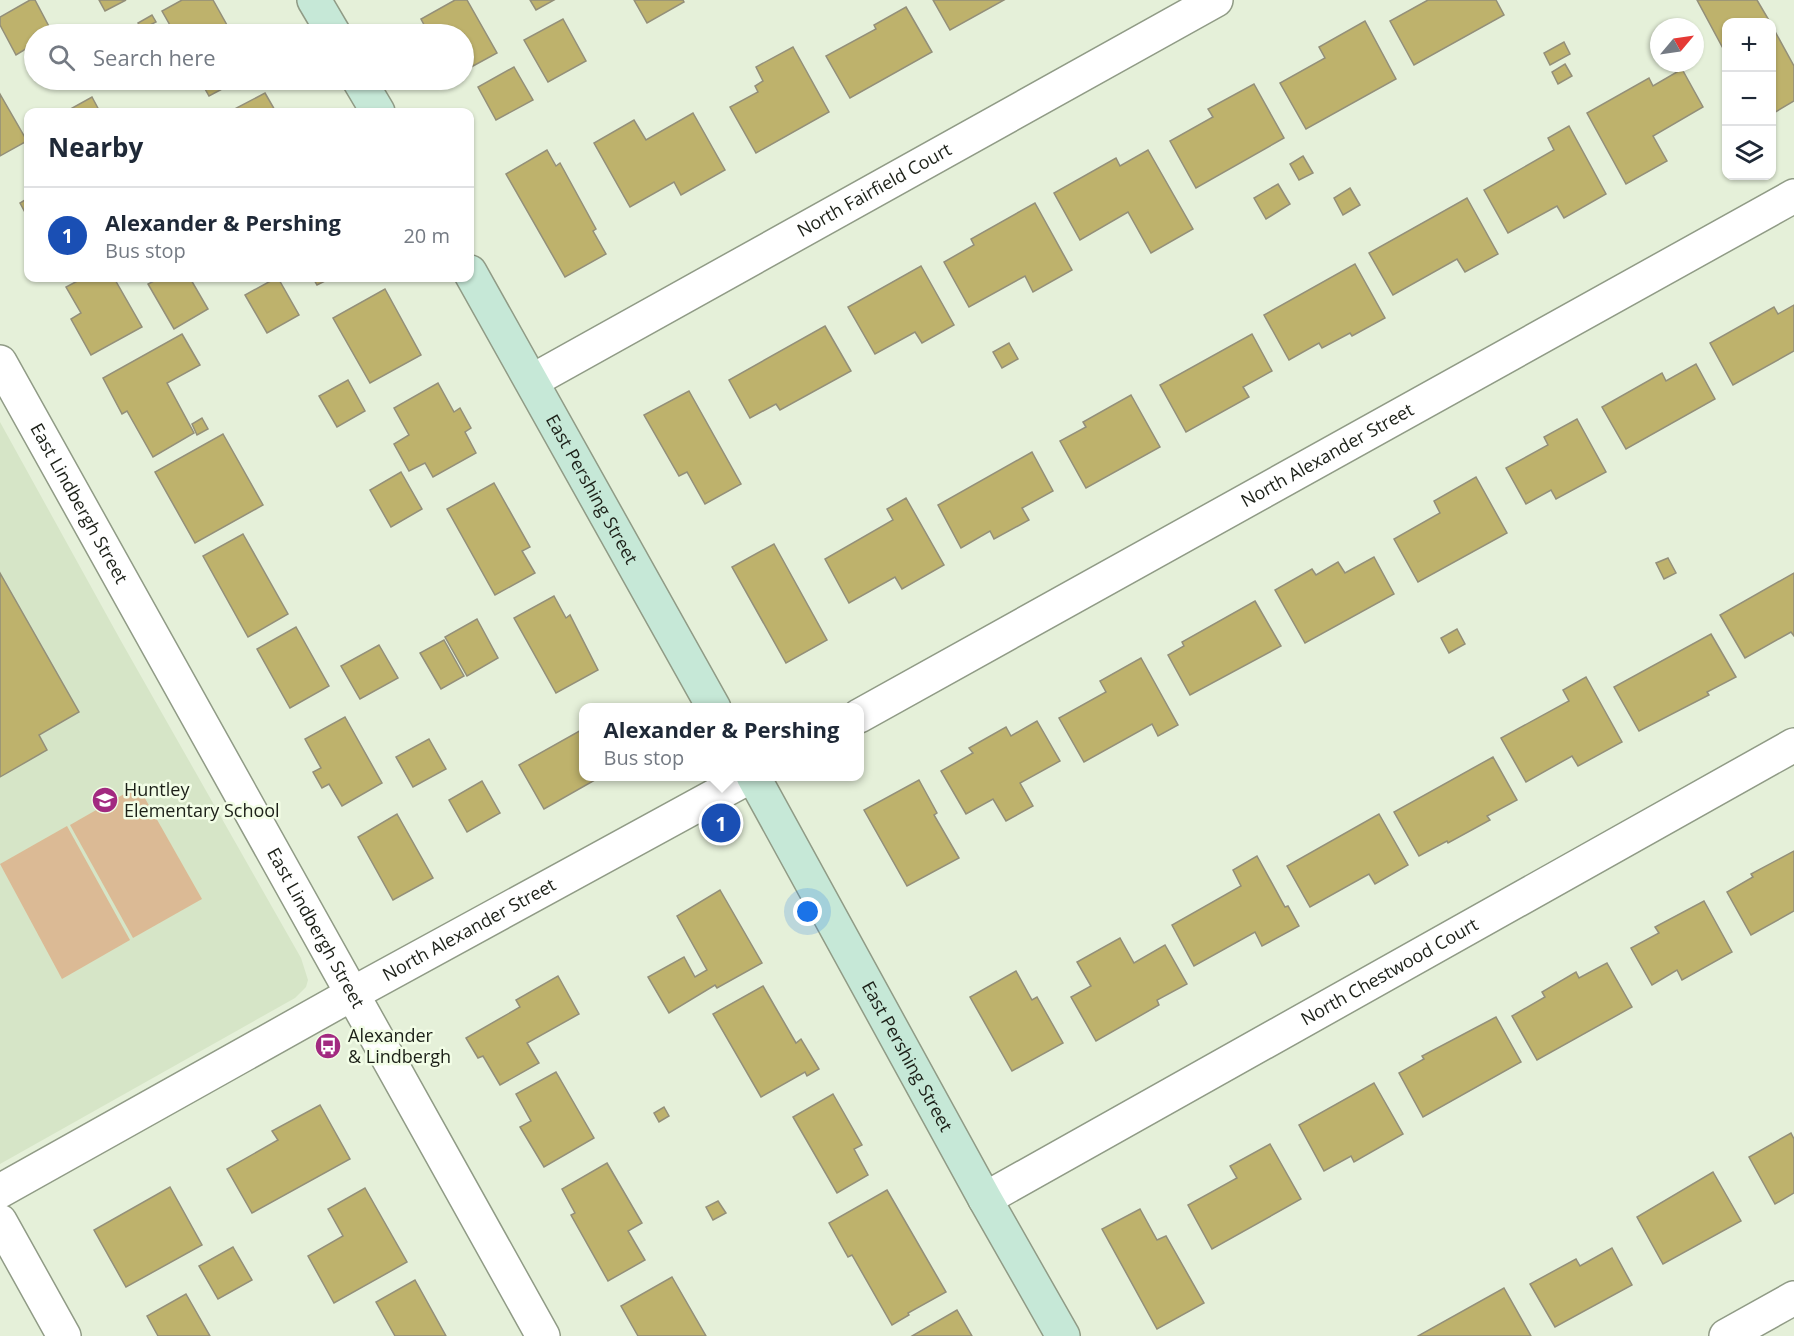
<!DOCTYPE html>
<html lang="en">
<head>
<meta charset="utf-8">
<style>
	:root { --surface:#fff; --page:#f2f2f3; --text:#1f2937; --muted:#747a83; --line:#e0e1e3; --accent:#a22a80 }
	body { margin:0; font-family:"Open Sans",sans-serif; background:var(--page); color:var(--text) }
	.controls { position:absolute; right:18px; top:18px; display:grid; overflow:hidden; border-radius:12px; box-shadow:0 2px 4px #0004 }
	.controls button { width:54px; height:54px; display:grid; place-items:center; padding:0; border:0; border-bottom:2px solid var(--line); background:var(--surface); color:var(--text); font:30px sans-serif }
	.compass { position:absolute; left:1650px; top:18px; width:54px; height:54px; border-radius:50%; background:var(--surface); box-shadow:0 2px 4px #0004; rotate:61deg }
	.you { position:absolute; left:808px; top:912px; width:21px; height:21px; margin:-15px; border:4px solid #fff; border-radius:50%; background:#1a73e8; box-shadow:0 0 0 9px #1a73e833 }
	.badge { display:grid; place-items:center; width:39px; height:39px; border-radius:50%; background:var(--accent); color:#fff; font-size:20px; font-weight:700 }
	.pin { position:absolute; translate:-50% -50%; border:3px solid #fff; box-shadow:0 2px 6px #0006 }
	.popup { position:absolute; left:579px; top:703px; width:285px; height:78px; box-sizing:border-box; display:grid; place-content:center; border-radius:12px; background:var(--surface); filter:drop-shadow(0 2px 4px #0005); font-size:20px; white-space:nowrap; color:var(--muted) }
	.popup b { font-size:22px; color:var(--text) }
	.popup::after { content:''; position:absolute; left:50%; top:100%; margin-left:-12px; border:12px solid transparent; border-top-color:var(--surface) }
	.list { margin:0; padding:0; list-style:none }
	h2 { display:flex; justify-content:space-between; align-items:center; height:78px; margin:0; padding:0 24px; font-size:26px }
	h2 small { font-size:20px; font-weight:400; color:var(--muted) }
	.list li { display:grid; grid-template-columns:39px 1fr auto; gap:18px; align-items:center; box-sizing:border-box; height:96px; padding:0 24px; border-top:2px solid var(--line) }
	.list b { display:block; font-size:22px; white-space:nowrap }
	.list p { margin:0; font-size:20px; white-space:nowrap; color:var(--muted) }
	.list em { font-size:20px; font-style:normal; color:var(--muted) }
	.icon { flex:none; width:33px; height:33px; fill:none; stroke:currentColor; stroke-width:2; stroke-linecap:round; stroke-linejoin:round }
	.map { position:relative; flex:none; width:1794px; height:1336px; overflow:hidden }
	.search { position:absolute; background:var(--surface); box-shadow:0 2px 4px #0004; left:24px; top:24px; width:450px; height:66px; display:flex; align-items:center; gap:15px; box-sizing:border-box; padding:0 21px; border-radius:33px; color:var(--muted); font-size:22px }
	.panel { position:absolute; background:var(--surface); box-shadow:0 2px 4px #0004; left:24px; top:108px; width:450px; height:174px; border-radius:12px }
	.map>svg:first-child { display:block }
</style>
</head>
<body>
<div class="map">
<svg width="1794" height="1336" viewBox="0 0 1794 1336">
	<rect width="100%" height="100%" fill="#e5f0d9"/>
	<path fill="#d6e5c7" d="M0,422L121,641L301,958L308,980L306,987L295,998L0,1164Z"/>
	<g fill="#dbba95">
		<path d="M138,786L202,899L133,938L70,825Z"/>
		<path d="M67,826L130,940L62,979L0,864Z"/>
	</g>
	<g fill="#beb26c" stroke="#938f79" stroke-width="1.5">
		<path d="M30,0H35L53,34H34V44L16,55L0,25V17Z"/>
		<path d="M99,0H126L105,11Z"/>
		<path d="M182,0H213L232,34H175L162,11Z"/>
		<path d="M455,0H467L497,53L464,71V34H429L421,19Z"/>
		<path d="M530,0H554L536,10Z"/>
		<path d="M634,0H683L684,2L647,23Z"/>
		<path d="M933,0H1004L950,30Z"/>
		<path d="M1428,0H1496L1504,15L1414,65L1390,21Z"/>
		<path d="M1697,0H1757L1770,22H1726V54Z"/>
		<path d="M906,7L932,52L850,98L826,56L876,29L874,25Z"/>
		<path d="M152,15L156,22L142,29L138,23Z"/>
		<path d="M563,19L586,61L548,82L524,40Z"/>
		<path d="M1365,21L1396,79L1306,129L1280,83L1325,58L1319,47Z"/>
		<path d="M1772,26L1794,66V101L1772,114Z"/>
		<path d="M1564,42L1570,54L1550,65L1544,53Z"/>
		<path d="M793,47L829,112L756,153L730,107L758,92L755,86L763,81L756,67Z"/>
		<path d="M1565,64L1572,76L1558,84L1552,72Z"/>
		<path d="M514,67L533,100L496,120L478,87Z"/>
		<path d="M1682,69L1703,107L1653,136L1667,161L1626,184L1587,113L1649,78L1653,86Z"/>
		<path d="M200,80H239L209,96Z"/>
		<path d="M1254,84L1284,138L1196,188L1170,141L1213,117L1208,109Z"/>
		<path d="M265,93L276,112H229Z"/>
		<path d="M0,94L27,141L0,156Z"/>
		<path d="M92,97L100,112H65Z"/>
		<path d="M693,113L725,170L681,195L674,182L630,207L594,143L634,120L646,140Z"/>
		<path d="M1569,126L1606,194L1564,218L1557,206L1508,233L1484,190L1554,150L1548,138Z"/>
		<path d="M547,150L556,166L560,163L596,229L593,231L606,254L565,277L506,174Z"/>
		<path d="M1148,150L1193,229L1151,253L1128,212L1080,240L1054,193L1116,158L1120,166Z"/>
		<path d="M1303,156L1313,173L1299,180L1290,164Z"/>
		<path d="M1278,184L1290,204L1266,219L1254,198Z"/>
		<path d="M1350,188L1360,205L1343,215L1334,198Z"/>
		<path d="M28,198V218L20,203Z"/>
		<path d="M1467,198L1498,254L1465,272L1457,259L1393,295L1369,253Z"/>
		<path d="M1035,203L1072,270L1033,292L1025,276L969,307L944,262L974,245L971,239Z"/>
		<path d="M1355,264L1385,318L1352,336L1350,333L1322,348L1319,343L1289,360L1264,315Z"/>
		<path d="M921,266L954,325L922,343L915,332L875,354L848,307Z"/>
		<path d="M83,278H114L142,327L91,355L71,319L81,313L66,287Z"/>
		<path d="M160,278H190L208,309L174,329L148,284Z"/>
		<path d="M276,278H278L299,315L267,333L245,295Z"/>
		<path d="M313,278H331L317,285Z"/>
		<path d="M385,289L421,355L370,383L333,318Z"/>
		<path d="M1794,305V351L1733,385L1710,343L1774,307L1778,314Z"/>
		<path d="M825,326L851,371L780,410L776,404L750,418L729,380Z"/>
		<path d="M182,334L200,365L167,383L194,433L153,457L127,411L122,414L103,378Z"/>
		<path d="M1252,334L1272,371L1243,387L1249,397L1186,432L1160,385Z"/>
		<path d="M1009,343L1018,359L1002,368L993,352Z"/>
		<path d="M1696,364L1715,399L1626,449L1602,407L1662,373L1666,381Z"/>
		<path d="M348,380L365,411L337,427L319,396Z"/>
		<path d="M438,383L454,412L460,408L471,428L465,432L476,453L433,477L425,463L409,471L394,444L409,435L394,408Z"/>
		<path d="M689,391L741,484L705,504L687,472L679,476L644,415Z"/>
		<path d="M1131,395L1160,447L1086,488L1060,441L1086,427L1083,422Z"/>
		<path d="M202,418L208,429L197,435L192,424Z"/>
		<path d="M1577,419L1606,472L1556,499L1551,490L1526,504L1506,468L1548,445L1544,437Z"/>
		<path d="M223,434L263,505L195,543L155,472Z"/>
		<path d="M1032,452L1053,491L1022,508L1029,520L994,539L990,531L961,548L938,505Z"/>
		<path d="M401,472L422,509L391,527L370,490Z"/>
		<path d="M1476,477L1507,533L1418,582L1394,539L1440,513L1434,501Z"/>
		<path d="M494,483L530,547L522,551L535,573L495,595L447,509Z"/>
		<path d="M906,498L944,565L902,589L895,577L849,603L825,559L893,520L887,509Z"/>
		<path d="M243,534L288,614L248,637L203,556Z"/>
		<path d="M774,544L827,640L786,663L732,567Z"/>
		<path d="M1374,557L1394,594L1305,643L1275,590L1312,569L1316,575L1338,562L1345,573Z"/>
		<path d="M1668,558L1676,573L1664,579L1656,563Z"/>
		<path d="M0,573L79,712L39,735L47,750L0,777Z"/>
		<path d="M1794,573V636L1791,632L1745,658L1720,615Z"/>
		<path d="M554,596L566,618L570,615L598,670L556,693L514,618Z"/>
		<path d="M1255,601L1281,646L1190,695L1168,655L1184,646L1182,642Z"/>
		<path d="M477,619L498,658L467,676L445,637Z"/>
		<path d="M296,627L329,686L290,708L257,649Z"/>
		<path d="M1457,629L1465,644L1449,653L1441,638Z"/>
		<path d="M1711,634L1736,677L1707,692L1709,695L1639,731L1614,687Z"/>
		<path d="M444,640L464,676L441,689L420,653Z"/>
		<path d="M379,645L398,678L360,699L341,666Z"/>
		<path d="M1141,658L1178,725L1158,736L1152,724L1084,762L1059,718L1106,692L1100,681Z"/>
		<path d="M1586,677L1622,742L1578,766L1572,756L1526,782L1501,738L1569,701L1563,690Z"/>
		<path d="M345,717L382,783L342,806L329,784L322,788L313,772L321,768L305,739Z"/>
		<path d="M1037,721L1060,761L1020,783L1033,806L1006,821L993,799L966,814L941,771L973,753L969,748L1006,727L1011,736Z"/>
		<path d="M583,729V776H602L544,809L519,765Z"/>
		<path d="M429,739L446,769L413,787L396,757Z"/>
		<path d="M1493,757L1517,800L1487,816L1490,820L1448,843L1447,841L1419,856L1394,812Z"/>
		<path d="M919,780L937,813L934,815L959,858L907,886L864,810Z"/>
		<path d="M482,781L500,813L467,832L449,800Z"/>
		<path d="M397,814L433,878L393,900L358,837Z"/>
		<path d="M1379,814L1408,865L1375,884L1369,874L1310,907L1287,866Z"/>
		<path d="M1794,851V911L1751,935L1727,892L1753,877L1751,874Z"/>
		<path d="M1257,856L1285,907L1288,906L1299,926L1262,946L1255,932L1194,966L1172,925L1241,886L1233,870Z"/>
		<path d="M720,890L762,963L717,988L715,985L669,1013L648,977L684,957L695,977L707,970L677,916Z"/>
		<path d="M1704,901L1732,952L1682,980L1677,970L1652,985L1631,948L1659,933L1655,927Z"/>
		<path d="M1120,938L1134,963L1165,945L1187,984L1157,1000L1159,1005L1096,1041L1071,997L1091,986L1077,962Z"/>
		<path d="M1607,963L1632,1007L1537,1060L1512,1016L1545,997L1542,992L1576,972L1579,978Z"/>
		<path d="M1016,971L1032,1000L1037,997L1063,1043L1012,1071L970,997Z"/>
		<path d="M558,976L579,1014L527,1043L539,1063L500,1085L483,1056L478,1058L466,1038L520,1007L516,1000Z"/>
		<path d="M763,986L796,1043L801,1039L819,1069L807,1076L805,1072L761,1097L713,1014Z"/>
		<path d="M1496,1017L1521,1062L1423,1117L1399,1073L1424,1059L1422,1056Z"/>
		<path d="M556,1072L594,1138L544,1167L520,1127L531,1121L516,1094Z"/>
		<path d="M1374,1083L1403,1134L1354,1162L1351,1156L1324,1171L1299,1125Z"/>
		<path d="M833,1094L862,1145L854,1149L868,1175L837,1193L793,1117Z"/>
		<path d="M320,1105L350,1159L252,1213L227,1169L278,1140L272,1131Z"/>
		<path d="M664,1107L669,1116L659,1122L654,1113Z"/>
		<path d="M1791,1133L1794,1139V1193L1775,1204L1749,1157Z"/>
		<path d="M1270,1144L1301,1199L1212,1249L1188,1205L1237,1178L1230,1166Z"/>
		<path d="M607,1163L642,1223L628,1231L645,1260L608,1281L571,1215L575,1213L562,1189Z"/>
		<path d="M1713,1172L1741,1221L1663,1264L1637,1217Z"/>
		<path d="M170,1187L202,1245L126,1287L94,1230Z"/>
		<path d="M365,1188L407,1262L334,1303L308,1256L343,1236L328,1209Z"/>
		<path d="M887,1190L946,1292L908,1313L909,1315L892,1325L852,1255L848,1257L829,1223Z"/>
		<path d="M718,1201L726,1213L713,1220L706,1207Z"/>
		<path d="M1140,1209L1157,1240L1166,1236L1204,1303L1157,1329L1102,1229Z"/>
		<path d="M233,1247L252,1280L218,1299L199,1266Z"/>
		<path d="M1612,1248L1632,1285L1555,1327L1530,1284L1576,1259L1580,1266Z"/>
		<path d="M672,1277L706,1336H638L621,1306Z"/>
		<path d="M415,1280L446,1336H395L376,1302Z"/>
		<path d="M1504,1288L1531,1336H1418Z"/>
		<path d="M186,1294L210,1336H158L147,1316Z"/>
		<path d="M957,1310L972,1336H912Z"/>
	</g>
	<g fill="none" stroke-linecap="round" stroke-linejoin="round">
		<defs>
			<g id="street">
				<path id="s1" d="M0,362L543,1336"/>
				<path id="s2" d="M532,381L1216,0"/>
				<path id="s3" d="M859,716L1794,196"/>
				<path id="s4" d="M0,1191L352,994L751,776"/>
				<path id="s5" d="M985,1199L1794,745"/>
				<path d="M0,1221L64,1336"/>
				<path d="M1726,1336L1794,1298"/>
			</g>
			<g id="secondary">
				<path d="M314,0L334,34"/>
				<path d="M359,80L378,112"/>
				<path id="s6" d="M470,272L714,708"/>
				<path id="s7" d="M753,776L985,1199L1063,1336"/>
			</g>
		</defs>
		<use href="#street" stroke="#909b86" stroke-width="36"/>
		<use href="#secondary" stroke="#909b86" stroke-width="36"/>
		<use href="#street" stroke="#fff" stroke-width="33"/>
		<use href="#secondary" stroke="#c6e8d7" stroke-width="33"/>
	</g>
	<defs>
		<symbol id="school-disc" viewBox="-11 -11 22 22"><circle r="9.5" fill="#a22a80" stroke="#f2fde6"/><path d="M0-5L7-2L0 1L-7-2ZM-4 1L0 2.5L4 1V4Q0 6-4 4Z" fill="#fff"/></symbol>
		<symbol id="bus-disc" viewBox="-11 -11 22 22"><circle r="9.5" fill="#a22a80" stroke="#f2fde6"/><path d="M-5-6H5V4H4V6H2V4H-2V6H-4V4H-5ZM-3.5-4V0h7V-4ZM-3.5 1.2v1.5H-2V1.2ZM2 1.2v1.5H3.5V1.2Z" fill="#fff"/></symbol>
	</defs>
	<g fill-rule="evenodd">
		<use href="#school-disc" x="90" y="785" width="30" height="30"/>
		<use href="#bus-disc" x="313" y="1031" width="30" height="30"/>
	</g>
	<g text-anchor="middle" stroke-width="5" stroke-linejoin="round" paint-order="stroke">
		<g font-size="18" fill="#1c2018" stroke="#f2fde6">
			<text dy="6" stroke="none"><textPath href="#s2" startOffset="392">North Fairfield Court</textPath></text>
			<text dy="6" stroke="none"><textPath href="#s3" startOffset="536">North Alexander Street</textPath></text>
			<text dy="6" stroke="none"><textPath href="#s6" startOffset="249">East Pershing Street</textPath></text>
			<text dy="6" stroke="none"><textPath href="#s1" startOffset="162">East Lindbergh Street</textPath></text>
			<text dy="6" stroke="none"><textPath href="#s1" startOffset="648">East Lindbergh Street</textPath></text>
			<text dy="6" stroke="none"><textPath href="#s4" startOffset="537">North Alexander Street</textPath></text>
			<text dy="6" stroke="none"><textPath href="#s5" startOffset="464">North Chestwood Court</textPath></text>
			<text dy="6" stroke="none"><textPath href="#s7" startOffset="320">East Pershing Street</textPath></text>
		</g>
		<g font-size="18" fill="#1c2018" stroke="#f2fde6" text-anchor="start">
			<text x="124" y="796">Huntley<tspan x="124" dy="21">Elementary School</tspan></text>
			<text x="348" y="1042">Alexander<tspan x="348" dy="21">&amp; Lindbergh</tspan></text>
		</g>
	</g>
</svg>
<div class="controls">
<button>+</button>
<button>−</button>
<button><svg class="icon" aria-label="layers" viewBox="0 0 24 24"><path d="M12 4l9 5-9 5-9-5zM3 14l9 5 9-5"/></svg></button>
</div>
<svg class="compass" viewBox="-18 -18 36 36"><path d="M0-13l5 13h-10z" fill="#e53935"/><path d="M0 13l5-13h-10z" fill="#747a83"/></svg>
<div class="you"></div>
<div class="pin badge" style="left:721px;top:823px;background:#1a4fb4">1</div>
<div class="popup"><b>Alexander &amp; Pershing</b>Bus stop</div>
<div class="search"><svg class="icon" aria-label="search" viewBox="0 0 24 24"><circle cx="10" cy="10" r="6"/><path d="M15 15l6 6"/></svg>Search here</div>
<section class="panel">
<h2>Nearby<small></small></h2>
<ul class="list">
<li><span class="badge" style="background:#1a4fb4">1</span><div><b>Alexander &amp; Pershing</b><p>Bus stop</p></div><em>20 m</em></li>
</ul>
</section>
</div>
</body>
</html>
